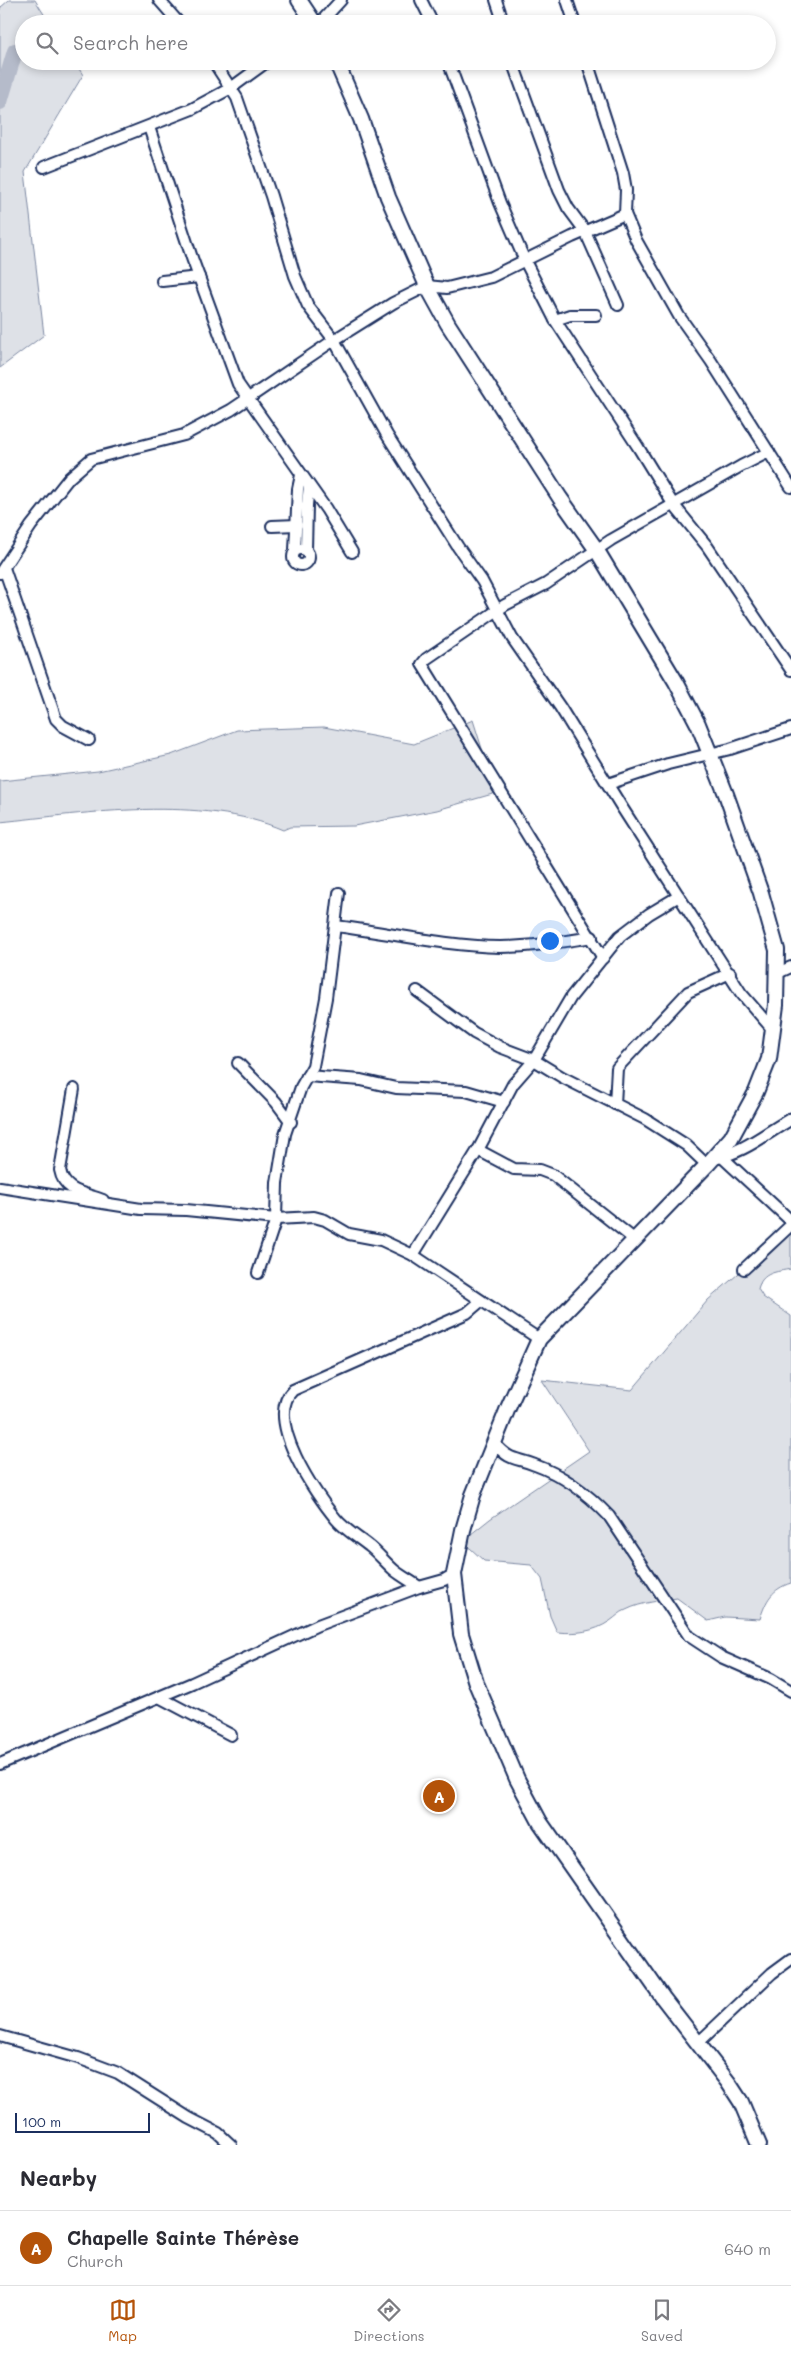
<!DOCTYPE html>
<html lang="en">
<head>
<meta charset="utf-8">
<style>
	:root { --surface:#fff; --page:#f7f7f7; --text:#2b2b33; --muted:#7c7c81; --line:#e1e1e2; --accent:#b45309 }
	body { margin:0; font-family:Mali,sans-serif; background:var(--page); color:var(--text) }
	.scale { position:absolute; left:15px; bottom:12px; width:135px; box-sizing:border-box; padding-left:5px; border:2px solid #1b2f5e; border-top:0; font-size:14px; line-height:18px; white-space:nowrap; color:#1b2f5e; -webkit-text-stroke:4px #fff; paint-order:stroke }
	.you { position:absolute; left:549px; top:940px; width:18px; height:18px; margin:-12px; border:4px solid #fff; border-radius:50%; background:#1a73e8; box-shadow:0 0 0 8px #1a73e833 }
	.badge { display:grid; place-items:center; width:32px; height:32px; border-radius:50%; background:var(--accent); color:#fff; font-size:16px; font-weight:700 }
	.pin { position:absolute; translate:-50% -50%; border:2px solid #fff; box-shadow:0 1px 5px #0006 }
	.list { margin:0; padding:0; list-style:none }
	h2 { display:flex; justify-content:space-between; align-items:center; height:65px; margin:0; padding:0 20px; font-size:21px }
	h2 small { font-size:16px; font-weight:400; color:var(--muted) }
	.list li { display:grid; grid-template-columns:32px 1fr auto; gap:15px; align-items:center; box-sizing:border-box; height:75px; padding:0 20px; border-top:1px solid var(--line) }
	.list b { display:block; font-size:19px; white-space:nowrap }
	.list p { margin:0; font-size:16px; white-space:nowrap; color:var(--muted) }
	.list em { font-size:16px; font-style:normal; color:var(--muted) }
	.icon { flex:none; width:28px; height:28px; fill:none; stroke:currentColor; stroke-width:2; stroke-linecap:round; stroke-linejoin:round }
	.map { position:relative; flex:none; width:791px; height:2145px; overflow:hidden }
	.search { position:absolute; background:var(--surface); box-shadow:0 2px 8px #0003; left:15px; right:15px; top:15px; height:55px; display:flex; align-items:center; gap:12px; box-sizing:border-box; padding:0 18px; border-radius:28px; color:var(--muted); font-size:19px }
	.sheet { height:140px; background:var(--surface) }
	nav { display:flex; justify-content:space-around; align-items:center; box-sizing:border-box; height:70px; border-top:1px solid var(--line); background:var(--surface); font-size:14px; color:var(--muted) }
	nav a { display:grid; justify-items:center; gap:2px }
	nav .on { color:var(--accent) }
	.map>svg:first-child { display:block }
</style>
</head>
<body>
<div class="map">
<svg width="791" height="2145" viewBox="0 0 791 2145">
	<rect width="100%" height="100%" fill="#fff"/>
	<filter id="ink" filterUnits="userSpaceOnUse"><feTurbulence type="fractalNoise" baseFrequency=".02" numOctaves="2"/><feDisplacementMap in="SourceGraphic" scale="10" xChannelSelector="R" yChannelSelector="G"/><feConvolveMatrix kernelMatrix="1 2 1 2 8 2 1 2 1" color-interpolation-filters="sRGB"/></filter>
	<g filter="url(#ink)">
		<g fill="#dee1e7" stroke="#7c88a2">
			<path d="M9,0H35L50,24H24V61H74L83,75L25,172L44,335L0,368V8Z"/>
			<path d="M473,720L496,793L437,810L354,826L290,827L283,830C201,795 87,813 0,822V781L98,771L171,755L237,730L324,727L414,744Z"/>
			<path d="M791,1228V1269C776,1272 762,1272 758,1289L763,1297L791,1316V1583C772,1589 766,1600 760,1619L725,1617L708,1621L677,1598C660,1601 642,1602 626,1610C620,1612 616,1617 610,1621C594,1632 576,1634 557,1632L550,1616L542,1579L531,1565L484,1561L470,1548L456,1546L490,1519L589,1451L542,1380L632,1390L708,1300Z"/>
		</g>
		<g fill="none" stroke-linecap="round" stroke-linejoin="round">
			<path stroke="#b5bbca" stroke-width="16" d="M0,102L15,51"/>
			<defs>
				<g id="minor">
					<path d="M159,0L180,24"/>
					<path d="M421,0L433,24"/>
					<path d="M496,0L504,24"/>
					<path d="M567,0L575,24"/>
					<path d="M319,24L341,0"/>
					<path d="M213,61L237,98L271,196L295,276L308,306L334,340L387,435L458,547L482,581L512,638L560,707L621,806L741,993L774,1031"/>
					<path d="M448,61L500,203L525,261L555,320L638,447L673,504L707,546L791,670"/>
					<path d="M512,61L559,190L568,208L585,231L618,305"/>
					<path d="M587,61L623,173L626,190L625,214"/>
					<path d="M149,127L192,258L238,384L326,509L352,552"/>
					<path d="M44,167L192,109L231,88L268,61"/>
					<path d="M162,281L199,277"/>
					<path d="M555,320L570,315H596"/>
					<path d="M272,526L297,525"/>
					<circle cx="301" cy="557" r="8"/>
					<path d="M295,550L298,489L301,475"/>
					<path d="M306,550L307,505L309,486"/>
					<path d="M4,568L56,719L63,726L89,740"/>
					<path d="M0,573L31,526L69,478L91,459L184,435L231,410L334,340L393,303L427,286L447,288L491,277L572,237L625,214L636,240L679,316L711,361L791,487"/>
					<path d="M608,784L668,764L730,749L791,729"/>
					<path d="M336,926C390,933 446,946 500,947C531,947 561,942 592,937"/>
					<path d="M603,958L422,664L426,659L505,605L546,584L611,540L741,466L769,452"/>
					<path d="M778,973L791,967"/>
					<path d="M417,991L474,1033L500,1047L534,1060L562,1077L645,1119L686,1145L707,1165"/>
					<path d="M238,1063L276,1102L291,1122"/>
					<path d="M307,1076L361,1080L396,1088L466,1091L504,1102"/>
					<path d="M74,1089L60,1170C64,1192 84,1193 103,1200"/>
					<path d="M615,1104L617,1068L688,992L730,973"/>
					<path d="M478,1150L514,1169L540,1170L553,1175L635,1240"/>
					<path d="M722,1157L791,1221"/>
					<path d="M0,1187L141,1209L186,1210L276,1219L314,1217L325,1220L349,1234L381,1240L413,1255L539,1339"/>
					<path d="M413,1255L478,1150L513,1084L534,1060L571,997L620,936L649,914L679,896"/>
					<path d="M744,1269L791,1225"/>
					<path d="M258,1273L276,1219L277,1183L285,1134L301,1087L313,1066L326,998L339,893"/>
					<path d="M495,1444C511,1462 515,1457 535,1465C563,1475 589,1495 609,1516L689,1636L721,1657L771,1679L791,1691"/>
					<path d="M419,1587C411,1581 401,1576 394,1570C385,1562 378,1553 369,1546C358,1537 345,1530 336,1519C316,1495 263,1419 293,1390L467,1313L481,1301"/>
					<path d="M159,1697L231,1735"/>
					<path d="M0,1764L192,1683L318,1625L419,1587L444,1580L454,1574"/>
					<path d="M0,2036L78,2058L118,2073L189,2118L218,2133L231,2145"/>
					<path d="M697,2044L772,1973L791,1959"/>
				</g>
				<path id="tertiary" d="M712,1159C745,1152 763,1135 791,1119"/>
				<g id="secondary">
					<path d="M299,0L315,24"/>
					<path d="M336,61L361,119L388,197L427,286L448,324L560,498L596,549L676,682L698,724L726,794L761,893L777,950L776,1005L769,1059L756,1092L731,1138L707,1165L539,1339L508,1408L473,1495L463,1530L454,1574L461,1634L476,1683L517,1779L540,1822L663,1998L728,2082L741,2102L759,2145"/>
				</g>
			</defs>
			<use href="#minor" stroke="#1b2f5e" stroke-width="14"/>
			<use href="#tertiary" stroke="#1b2f5e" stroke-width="15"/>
			<use href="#secondary" stroke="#1b2f5e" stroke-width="18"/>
			<use href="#minor" stroke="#fff" stroke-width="10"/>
			<use href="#tertiary" stroke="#fff" stroke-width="11"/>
			<use href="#secondary" stroke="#fff" stroke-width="14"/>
		</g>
	</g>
</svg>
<div class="scale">100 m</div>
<div class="you"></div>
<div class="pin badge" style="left:439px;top:1796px">A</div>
<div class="search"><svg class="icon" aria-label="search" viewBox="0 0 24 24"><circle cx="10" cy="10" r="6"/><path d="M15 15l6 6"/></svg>Search here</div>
</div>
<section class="sheet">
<h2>Nearby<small></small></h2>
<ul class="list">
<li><span class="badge">A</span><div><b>Chapelle Sainte Thérèse</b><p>Church</p></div><em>640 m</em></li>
</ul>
</section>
<nav>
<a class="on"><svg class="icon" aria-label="map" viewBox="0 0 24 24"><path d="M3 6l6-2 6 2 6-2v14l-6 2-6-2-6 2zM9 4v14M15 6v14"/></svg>Map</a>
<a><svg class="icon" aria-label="directions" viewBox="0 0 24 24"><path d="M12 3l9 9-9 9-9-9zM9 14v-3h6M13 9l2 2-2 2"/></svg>Directions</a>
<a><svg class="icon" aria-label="saved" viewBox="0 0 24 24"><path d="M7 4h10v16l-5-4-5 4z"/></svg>Saved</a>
</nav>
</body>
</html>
